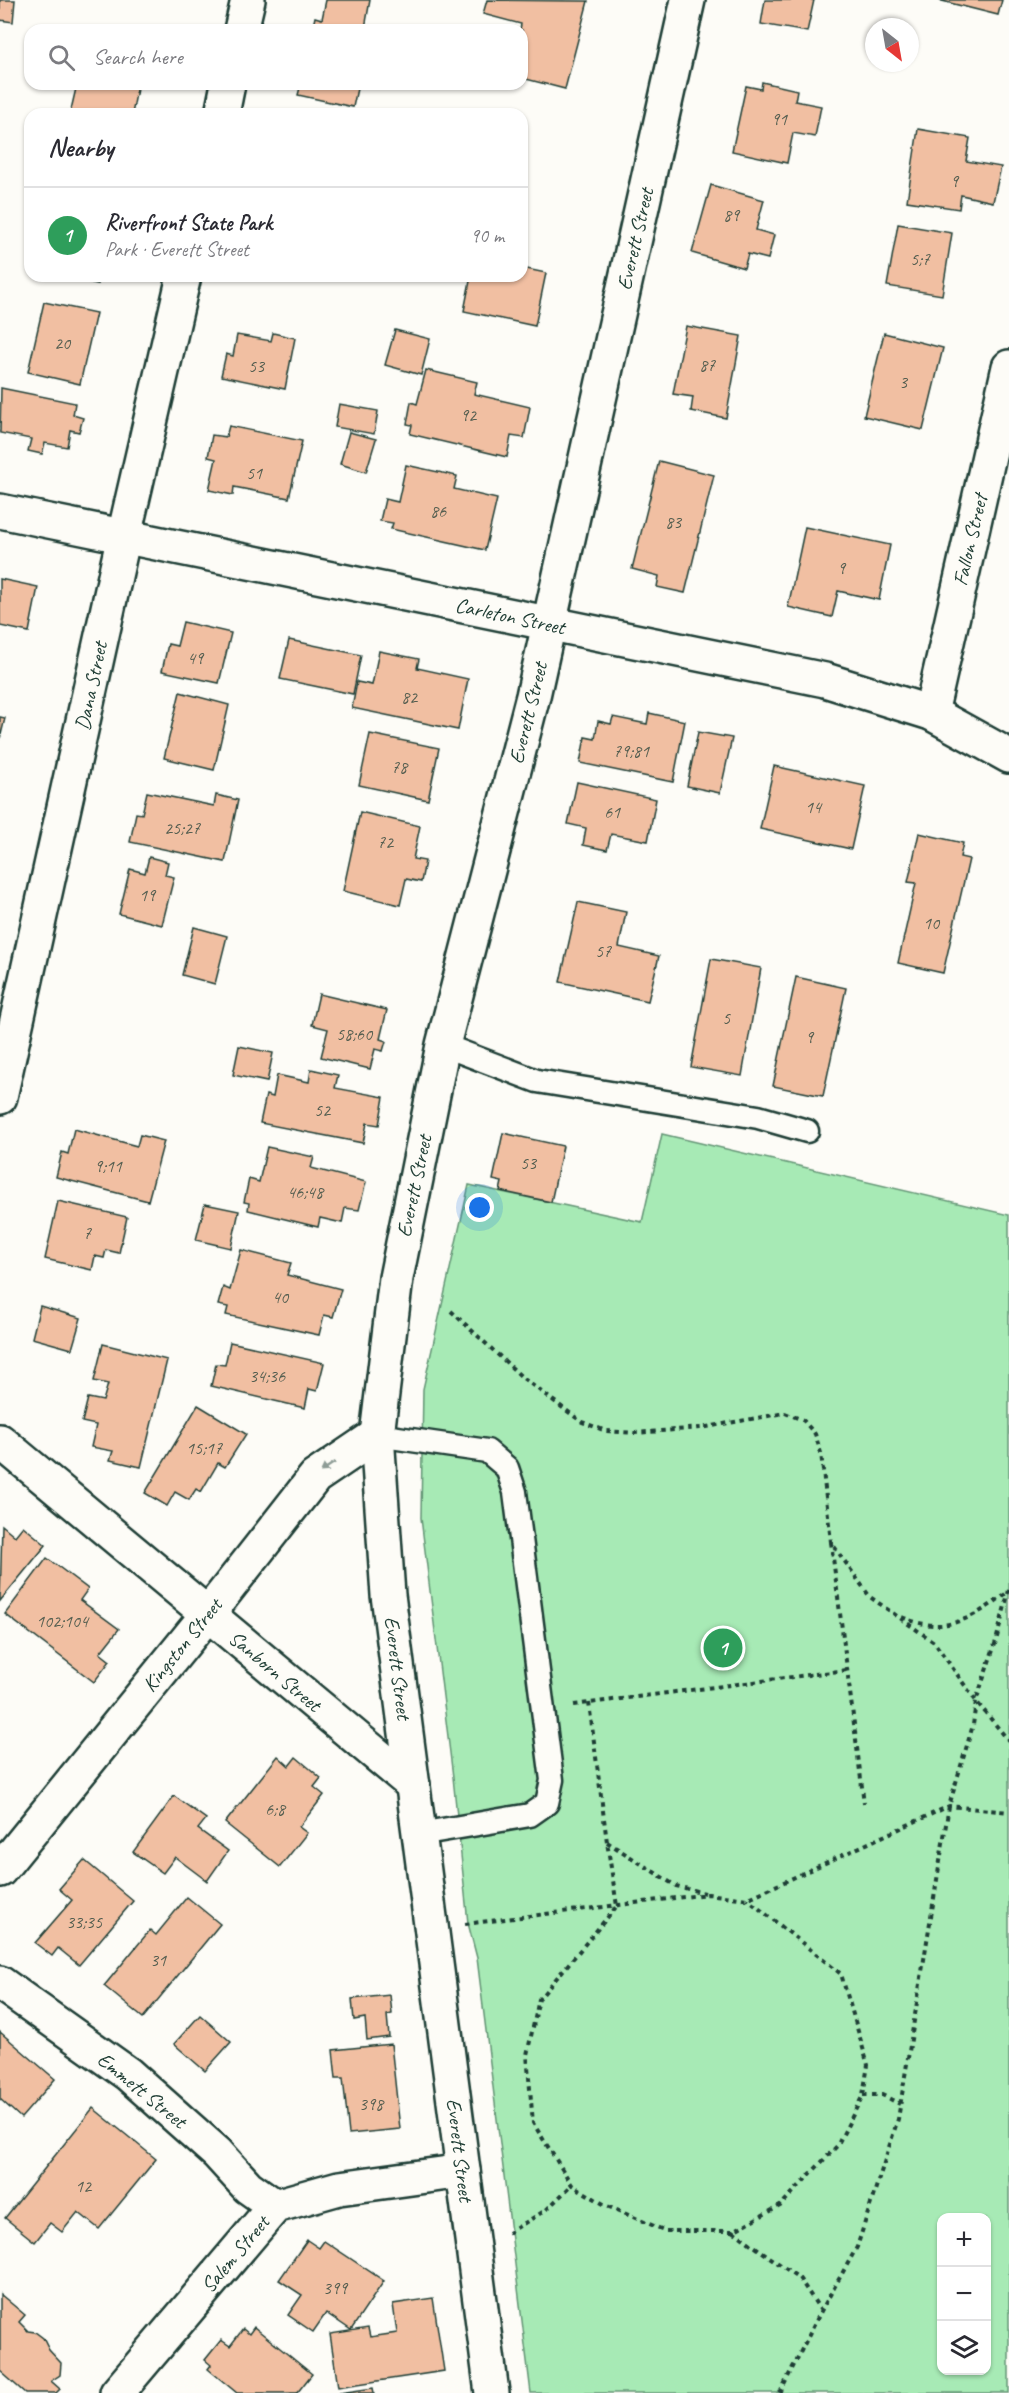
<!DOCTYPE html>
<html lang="en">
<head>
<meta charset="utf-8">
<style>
	:root { --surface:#fff; --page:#f2f2f3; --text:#2b2b33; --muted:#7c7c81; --line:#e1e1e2; --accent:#1a73e8 }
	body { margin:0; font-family:Caveat,sans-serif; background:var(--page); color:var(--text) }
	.controls { position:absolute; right:18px; bottom:18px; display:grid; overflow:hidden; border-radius:12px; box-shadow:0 2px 4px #0004 }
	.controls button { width:54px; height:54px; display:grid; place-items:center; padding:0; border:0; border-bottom:2px solid var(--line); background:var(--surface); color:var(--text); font:30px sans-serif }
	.compass { position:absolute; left:865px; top:18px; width:54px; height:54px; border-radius:50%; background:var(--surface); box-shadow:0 2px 4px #0004; rotate:149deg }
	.you { position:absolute; left:480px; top:1208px; width:21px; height:21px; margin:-15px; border:4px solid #fff; border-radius:50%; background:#1a73e8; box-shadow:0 0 0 9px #1a73e833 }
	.badge { display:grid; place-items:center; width:39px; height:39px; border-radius:50%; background:var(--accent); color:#fff; font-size:20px; font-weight:700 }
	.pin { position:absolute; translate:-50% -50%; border:3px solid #fff; box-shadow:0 2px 6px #0006 }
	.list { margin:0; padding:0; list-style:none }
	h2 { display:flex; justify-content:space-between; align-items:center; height:78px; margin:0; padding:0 24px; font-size:26px }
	h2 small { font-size:20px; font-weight:400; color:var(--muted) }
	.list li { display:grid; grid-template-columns:39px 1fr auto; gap:18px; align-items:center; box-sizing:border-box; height:96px; padding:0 24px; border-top:2px solid var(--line) }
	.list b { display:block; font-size:22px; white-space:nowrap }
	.list p { margin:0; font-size:20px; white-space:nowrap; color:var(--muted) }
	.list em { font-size:20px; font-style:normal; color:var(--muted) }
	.icon { flex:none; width:33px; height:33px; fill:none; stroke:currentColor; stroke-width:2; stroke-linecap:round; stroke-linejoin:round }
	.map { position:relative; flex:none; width:1009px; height:2393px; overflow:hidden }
	.search { position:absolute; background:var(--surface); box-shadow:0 2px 4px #0004; left:24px; top:24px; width:504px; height:66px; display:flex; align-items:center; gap:15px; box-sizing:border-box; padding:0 21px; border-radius:18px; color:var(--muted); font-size:22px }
	.panel { position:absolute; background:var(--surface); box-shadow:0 2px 4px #0004; left:24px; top:108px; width:504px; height:174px; border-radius:18px }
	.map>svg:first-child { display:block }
</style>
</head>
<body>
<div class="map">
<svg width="1009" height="2393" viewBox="0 0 1009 2393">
	<rect width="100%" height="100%" fill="#fdfcf7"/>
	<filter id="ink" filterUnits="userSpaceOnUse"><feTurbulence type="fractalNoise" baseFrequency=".0167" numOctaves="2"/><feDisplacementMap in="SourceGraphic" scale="12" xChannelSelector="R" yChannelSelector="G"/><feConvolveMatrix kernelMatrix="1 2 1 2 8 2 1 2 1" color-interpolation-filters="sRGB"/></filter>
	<g filter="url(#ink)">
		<path fill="#a7eab5" stroke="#639474" stroke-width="1.5" fill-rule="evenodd" d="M662,1134L1009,1215V2393H531L477,1958L468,1923L453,1777L421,1518L423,1389L469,1185L642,1222ZM942,2218H986V2370H942Z"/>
		<g fill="#f1bfa2" stroke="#1f3d34" stroke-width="1.5">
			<path d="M0,0H15L13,22L0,20Z"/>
			<path d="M326,0H370L365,28L369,30H312L315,17L322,19Z"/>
			<path d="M487,0L588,1L565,89L522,78V30H520L521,24L483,14Z"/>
			<path d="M765,0H814L807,32L761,24Z"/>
			<path d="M938,0H1002L998,15Z"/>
			<path d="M762,82L797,90L795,101L821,106L815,137L793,133L787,163L732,151L746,86L761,89Z"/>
			<path d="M77,84H138L132,114H70Z"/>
			<path d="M301,84H358L353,107L298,95Z"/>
			<path d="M918,129L970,138L966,161L1001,167L993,202L961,195L959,209L907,201Z"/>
			<path d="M711,185L764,200L756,230L774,235L768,259L748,254L744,268L692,253Z"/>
			<path d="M898,224L952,233L942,295L887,286Z"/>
			<path d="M522,268L546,273L535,326L464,311L471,276H522Z"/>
			<path d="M56,276H99L98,284Z"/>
			<path d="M44,302L96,313L80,384L28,372Z"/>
			<path d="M686,326L741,336L726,418L691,411L693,397L673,394Z"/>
			<path d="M395,330L430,339L421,375L385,365Z"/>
			<path d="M273,333L295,338L285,389L221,376L226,354L233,356L237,335L271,341Z"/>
			<path d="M884,333L943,348L923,430L864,416Z"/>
			<path d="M426,370L477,382L474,394L530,407L524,438L511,436L507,457L410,434L412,425L407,424L411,402L417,404Z"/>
			<path d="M1,388L75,403L73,415L83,418L79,432L70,430L67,447L45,443L42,454L28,451L31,439L0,433Z"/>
			<path d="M339,404L378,411L374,434L335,427Z"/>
			<path d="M229,426L302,441L289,498L234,487L233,495L209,490L216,459L208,457L212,435L226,437Z"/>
			<path d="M349,432L376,439L366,472L340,464Z"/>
			<path d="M659,461L714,475L685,593L657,587L659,576L632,569Z"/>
			<path d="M406,465L457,476L454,489L497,499L485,550L391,529L393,523L380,521L385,499L398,502Z"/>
			<path d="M805,527L890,545L879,600L838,591L832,617L788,607Z"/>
			<path d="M0,579L38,587L29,632L0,626Z"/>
			<path d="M183,622L231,633L219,683L162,671L168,644L177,646Z"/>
			<path d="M289,640L361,655L353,694L280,679Z"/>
			<path d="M379,651L419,659L417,668L468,679L458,730L352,708L357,682L372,685Z"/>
			<path d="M180,692L229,705L214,770L164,758Z"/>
			<path d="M649,713L685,721L673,782L580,763L585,737L595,739L598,721L611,724L613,717L647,724Z"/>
			<path d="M0,717L5,718L0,739Z"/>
			<path d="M698,732L732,738L720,793L687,786Z"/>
			<path d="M370,734L439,748L428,800L359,785Z"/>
			<path d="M774,766L865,786L851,849L760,829Z"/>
			<path d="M577,782L656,799L648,841L611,834L607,850L583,845L586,828L568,824Z"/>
			<path d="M147,792L214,806L216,795L238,800L225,862L130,842L136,813L142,814Z"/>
			<path d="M360,812L420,826L413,859L425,861L421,882L406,879L400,905L343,891Z"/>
			<path d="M919,833L963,843L960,857L969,859L943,973L898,963L916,883L908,882Z"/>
			<path d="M149,857L168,862L165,875L174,877L162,925L119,914L130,869L145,873Z"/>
			<path d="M578,902L626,912L619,947L659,956L648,1001L560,982Z"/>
			<path d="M194,927L227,936L215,984L182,975Z"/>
			<path d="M711,959L761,968L742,1076L691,1067Z"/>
			<path d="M796,977L846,988L823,1096L773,1086Z"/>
			<path d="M319,994L387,1010L380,1039L386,1041L383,1051L375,1049L370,1069L321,1057L328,1029L312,1025Z"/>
			<path d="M239,1046L273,1053L267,1082L233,1075Z"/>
			<path d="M311,1069L338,1075L335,1088L384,1097L379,1125L367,1123L363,1143L260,1123L266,1095L273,1097L277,1075L309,1082Z"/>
			<path d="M74,1129L137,1146L140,1135L164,1141L148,1201L56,1177L62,1152L68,1154Z"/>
			<path d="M503,1133L563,1146L551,1202L500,1191L502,1182L493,1180Z"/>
			<path d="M267,1147L314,1157L311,1168L366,1182L359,1210L345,1208L342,1223L320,1218L318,1227L248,1210L249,1203L244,1202L249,1179L259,1182Z"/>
			<path d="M58,1201L127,1217L119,1253L106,1250L104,1258L95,1256L92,1270L45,1259Z"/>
			<path d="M205,1204L239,1211L231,1248L196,1240Z"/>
			<path d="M241,1250L291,1263L287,1275L341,1289L333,1317L324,1315L319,1335L226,1315L228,1307L218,1305L223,1287L230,1290Z"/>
			<path d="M40,1306L81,1318L72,1349L32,1338Z"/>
			<path d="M230,1342L324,1363L317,1391L309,1389L305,1408L211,1386L216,1364L225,1365Z"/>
			<path d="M103,1344L167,1360L141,1467L110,1460L113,1451L91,1447L96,1425L82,1422L88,1398L103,1401L108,1384L94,1381Z"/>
			<path d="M198,1405L246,1434L225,1467L218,1463L201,1492L196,1489L189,1500L175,1492L167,1506L145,1493Z"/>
			<path d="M2,1525L15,1536L23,1526L46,1545L0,1601Z"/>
			<path d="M47,1558L88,1589L80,1600L119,1629L100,1653L110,1661L94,1682L5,1614Z"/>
			<path d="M278,1756L289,1766L296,1757L321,1778L314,1787L324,1795L299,1827L307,1833L280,1867L225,1823Z"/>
			<path d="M174,1796L206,1819L198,1829L228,1851L207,1881L175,1857L163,1873L133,1852Z"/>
			<path d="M84,1860L133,1901L79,1965L58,1948L52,1956L35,1943L72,1900L59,1889Z"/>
			<path d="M187,1897L220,1924L143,2018L104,1986L150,1930L156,1935Z"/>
			<path d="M390,1995L392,2014L387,2015L389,2037L367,2040L365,2018L354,2020L352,1999Z"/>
			<path d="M200,2015L231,2042L205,2071L174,2044Z"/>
			<path d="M0,2032L55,2079L21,2118L0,2099Z"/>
			<path d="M391,2044L400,2129L349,2134L343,2078H336L333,2050Z"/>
			<path d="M93,2108L156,2159L99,2229L78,2212L62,2232L50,2223L35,2242L5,2218Z"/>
			<path d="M307,2240L319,2248L324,2241L384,2281L351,2330L326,2313L313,2332L288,2315L302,2295L279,2280Z"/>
			<path d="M0,2294L25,2315L19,2322L28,2331L35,2332L43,2338L49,2350L61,2363L60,2375L51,2381L60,2389L56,2393H25L0,2371Z"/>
			<path d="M433,2298L444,2371L338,2387L330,2334L368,2328L370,2337L397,2333L393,2304Z"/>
			<path d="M254,2327L312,2374L297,2393H237L208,2369L211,2365L205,2360L221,2340L230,2346L243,2329L249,2334Z"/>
			<path d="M373,2388L374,2393H339Z"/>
		</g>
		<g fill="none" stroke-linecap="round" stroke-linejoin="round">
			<defs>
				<g id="service">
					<path d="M443,1045L537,1081L758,1117L807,1131"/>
					<path d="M377,1435L487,1451L507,1468L515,1492L552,1780L547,1803L530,1815L419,1834"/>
				</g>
				<g id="minor">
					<path d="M241,30L248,0"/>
					<path d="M222,114L228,84"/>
					<path d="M0,511L825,680L931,713L1009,756"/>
					<path d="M931,713L1009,367"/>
					<path d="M0,1097L123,540L184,276"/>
					<path d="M0,1441L413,1785"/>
					<path d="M0,1870L207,1615L315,1477L377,1435"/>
					<path d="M0,1983L128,2074L217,2153L248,2187L275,2206"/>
					<path d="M117,2393L275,2206L339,2188L463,2171"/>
					<path d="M492,2393L388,1595L377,1435L396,1278L443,1045L533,696L688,0"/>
				</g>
			</defs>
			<use href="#service" stroke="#1f3d34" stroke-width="27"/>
			<use href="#minor" stroke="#1f3d34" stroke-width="38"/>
			<g stroke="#1f3d34" stroke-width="4" stroke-dasharray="4.5 4.5" stroke-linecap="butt">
				<path d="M451,1311L524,1379L582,1422L606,1431L635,1433L701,1428L785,1413L803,1420L815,1434L821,1453L831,1542L870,1597L934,1642L976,1701L1009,1741"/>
				<path d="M831,1542L864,1803"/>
				<path d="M902,1617C909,1620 917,1623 925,1624C956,1630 985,1610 1008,1592"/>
				<path d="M589,1703L607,1842L617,1906L539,1999L527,2055L533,2123L572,2185L607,2206L666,2231H733L780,2206L837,2146L863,2095L868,2065L841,1974L747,1899"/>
				<path d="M574,1705L847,1670"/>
				<path d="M607,1842L676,1886L705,1893"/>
				<path d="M465,1924L708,1894L747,1899L949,1806L1009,1812"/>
				<path d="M863,2095H882L900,2104"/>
				<path d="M733,2231L799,2278L821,2311"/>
				<path d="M508,2233L546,2210L572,2185"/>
				<path d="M780,2393L821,2311L857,2247L898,2119L949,1806L973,1725L976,1701L996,1641L1009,1590"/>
			</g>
			<use href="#service" stroke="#fdfcf7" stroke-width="22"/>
			<use href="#minor" stroke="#fdfcf7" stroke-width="33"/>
		</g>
		<defs><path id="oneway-solid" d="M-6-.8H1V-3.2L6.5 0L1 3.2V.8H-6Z" transform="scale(1.5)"/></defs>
		<use fill="#8e9c96" href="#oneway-solid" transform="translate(328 1467) rotate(146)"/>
	</g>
	<g text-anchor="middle" stroke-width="5" stroke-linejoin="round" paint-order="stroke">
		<g font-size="18" fill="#545e50">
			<text x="779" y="125">91</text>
			<text x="954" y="187">9</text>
			<text x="731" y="221">89</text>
			<text x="920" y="265">5;7</text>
			<text x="62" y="349">20</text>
			<text x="707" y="371">87</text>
			<text x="256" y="372">53</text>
			<text x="903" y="388">3</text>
			<text x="468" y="421">92</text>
			<text x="254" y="479">51</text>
			<text x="438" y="517">86</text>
			<text x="673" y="528">83</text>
			<text x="841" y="574">9</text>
			<text x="195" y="664">49</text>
			<text x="409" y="703">82</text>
			<text x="631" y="757">79;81</text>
			<text x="399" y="773">78</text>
			<text x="813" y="813">14</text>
			<text x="612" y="818">61</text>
			<text x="182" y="834">25;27</text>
			<text x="385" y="848">72</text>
			<text x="147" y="901">19</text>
			<text x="931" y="929">10</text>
			<text x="603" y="957">57</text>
			<text x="726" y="1024">5</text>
			<text x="354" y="1040">58;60</text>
			<text x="809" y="1043">9</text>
			<text x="322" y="1116">52</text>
			<text x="528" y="1169">53</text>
			<text x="108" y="1172">9;11</text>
			<text x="305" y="1198">46;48</text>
			<text x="87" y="1239">7</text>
			<text x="280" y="1303">40</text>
			<text x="267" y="1382">34;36</text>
			<text x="204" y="1454">15;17</text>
			<text x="62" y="1627">102;104</text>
			<text x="275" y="1815">6;8</text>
			<text x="84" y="1928">33;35</text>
			<text x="158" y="1966">31</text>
			<text x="371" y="2110">398</text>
			<text x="83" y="2192">12</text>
			<text x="335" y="2294">399</text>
		</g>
		<g font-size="21" fill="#1f3d34" stroke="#fdfcf7">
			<text transform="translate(635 239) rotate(-77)" y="7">Everett Street</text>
			<text transform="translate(970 540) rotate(-77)" y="7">Fallon Street</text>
			<text transform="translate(510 616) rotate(12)" y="7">Carleton Street</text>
			<text transform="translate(91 686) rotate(-78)" y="7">Dana Street</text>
			<text transform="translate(528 713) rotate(-76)" y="7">Everett Street</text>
			<text transform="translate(414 1186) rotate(-78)" y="7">Everett Street</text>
			<text transform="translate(182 1645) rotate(-51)" y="7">Kingston Street</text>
			<text transform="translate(398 1668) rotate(83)" y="7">Everett Street</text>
			<text transform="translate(275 1671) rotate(40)" y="7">Sanborn Street</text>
			<text transform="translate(142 2090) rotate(39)" y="7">Emmett Street</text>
			<text transform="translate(460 2150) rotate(83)" y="7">Everett Street</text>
			<text transform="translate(235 2254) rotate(-50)" y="7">Salem Street</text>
		</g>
	</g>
</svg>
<div class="controls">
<button>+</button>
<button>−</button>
<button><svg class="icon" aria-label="layers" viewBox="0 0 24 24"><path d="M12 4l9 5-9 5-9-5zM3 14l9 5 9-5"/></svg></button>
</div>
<svg class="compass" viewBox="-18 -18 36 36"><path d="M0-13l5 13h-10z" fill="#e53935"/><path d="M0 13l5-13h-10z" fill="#7c7c81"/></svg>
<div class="you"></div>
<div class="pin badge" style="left:723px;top:1648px;background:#2e9e5b">1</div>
<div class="search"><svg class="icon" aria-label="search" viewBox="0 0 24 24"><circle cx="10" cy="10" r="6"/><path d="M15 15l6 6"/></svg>Search here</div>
<section class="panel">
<h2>Nearby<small></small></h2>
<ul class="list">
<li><span class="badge" style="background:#2e9e5b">1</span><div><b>Riverfront State Park</b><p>Park · Everett Street</p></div><em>90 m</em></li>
</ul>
</section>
</div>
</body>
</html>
